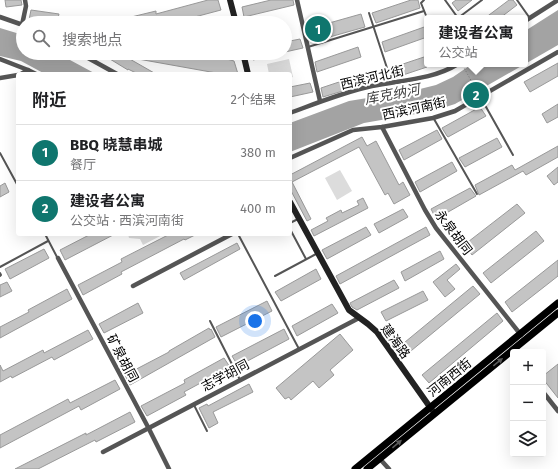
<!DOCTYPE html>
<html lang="zh">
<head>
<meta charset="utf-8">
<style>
	:root { --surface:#fff; --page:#f6f6f6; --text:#202124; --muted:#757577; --line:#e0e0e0; --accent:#0f766e }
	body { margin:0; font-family:"Fira Sans","Noto Sans SC",sans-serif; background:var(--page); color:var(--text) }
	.controls { position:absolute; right:12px; bottom:12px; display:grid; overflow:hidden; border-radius:4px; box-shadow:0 4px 16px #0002 }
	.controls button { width:36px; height:36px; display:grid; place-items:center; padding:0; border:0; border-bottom:1px solid var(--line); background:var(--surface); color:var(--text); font:20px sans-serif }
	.you { position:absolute; left:255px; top:321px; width:14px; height:14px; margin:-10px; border:3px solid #fff; border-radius:50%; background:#1a73e8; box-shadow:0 0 0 6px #1a73e833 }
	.badge { display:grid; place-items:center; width:26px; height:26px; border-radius:50%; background:var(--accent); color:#fff; font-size:13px; font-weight:700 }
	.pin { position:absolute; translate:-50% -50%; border:2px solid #fff; box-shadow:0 1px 4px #0006 }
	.popup { position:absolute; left:424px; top:15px; width:104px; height:52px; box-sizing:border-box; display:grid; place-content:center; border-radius:4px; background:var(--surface); filter:drop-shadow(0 1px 3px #0005); font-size:13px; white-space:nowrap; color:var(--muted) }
	.popup b { font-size:15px; color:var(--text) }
	.popup::after { content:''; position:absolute; left:50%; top:100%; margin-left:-8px; border:8px solid transparent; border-top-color:var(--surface) }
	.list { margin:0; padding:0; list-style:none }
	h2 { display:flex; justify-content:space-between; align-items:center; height:52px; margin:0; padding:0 16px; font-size:17px }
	h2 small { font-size:13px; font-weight:400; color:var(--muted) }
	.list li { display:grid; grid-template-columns:26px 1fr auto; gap:12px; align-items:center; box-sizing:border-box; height:56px; padding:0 16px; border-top:1px solid var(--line) }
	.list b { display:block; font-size:15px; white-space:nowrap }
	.list p { margin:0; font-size:13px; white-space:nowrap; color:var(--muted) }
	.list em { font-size:13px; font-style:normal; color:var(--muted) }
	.icon { flex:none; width:22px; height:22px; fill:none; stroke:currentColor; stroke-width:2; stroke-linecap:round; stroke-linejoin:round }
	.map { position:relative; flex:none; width:558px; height:469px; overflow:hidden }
	.search { position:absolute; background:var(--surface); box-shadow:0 4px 16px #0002; left:16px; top:16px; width:276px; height:44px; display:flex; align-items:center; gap:10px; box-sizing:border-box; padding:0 14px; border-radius:22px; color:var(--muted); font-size:15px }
	.panel { position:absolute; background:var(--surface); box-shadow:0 4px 16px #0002; left:16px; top:72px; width:276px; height:164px; border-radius:4px }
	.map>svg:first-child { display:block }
</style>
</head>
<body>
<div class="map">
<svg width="558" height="469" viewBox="0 0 558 469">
	<rect width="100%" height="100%" fill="#fff"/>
	<g fill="#dcdcdc">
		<path d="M289,59L293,77L290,78V74H269L267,64Z"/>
		<path d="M340,170L352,191L337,200L325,178Z"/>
		<path d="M128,234H164L143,245L140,239L129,238Z"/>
	</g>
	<g fill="#a3a3a3">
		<path d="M558,10V45L525,64V31Z"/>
		<path d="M0,28L23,35V53H57L96,74H45L21,61L0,56Z"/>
		<path d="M472,64H525L455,104L433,111L364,123L290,152V123L349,101L416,90L436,85L453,77Z"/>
	</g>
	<g fill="#c4c4c4" stroke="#999">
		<path d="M5,0H21L22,5L6,7Z"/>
		<path d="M208,0H218L221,10L172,23H164L163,19L146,23H124L123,19L156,11V14Z"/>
		<path d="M271,0H293L294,5L244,17L242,7Z"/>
		<path d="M411,0H418L420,8L376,23L372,13Z"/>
		<path d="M456,0H472L458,11L452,3Z"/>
		<path d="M509,0H513L517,5L500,18H485Z"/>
		<path d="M31,10L59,14L58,18L72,21V23H46L29,20Z"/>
		<path d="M361,14L365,27L319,40L315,27Z"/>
		<path d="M427,26V37L385,52L382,42Z"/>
		<path d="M300,39L303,48L285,52V42Z"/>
		<path d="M358,47L361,57L317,72L315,62Z"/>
		<path d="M100,53H122L121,54L156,74H138L128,69V70Z"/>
		<path d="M139,53H194L219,57L234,61L238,74H222L138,59Z"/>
		<path d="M251,53H275V55L253,60Z"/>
		<path d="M427,56V67L394,78L391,68Z"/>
		<path d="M558,63V76L530,92L524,82Z"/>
		<path d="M366,73L369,83L323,97L321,88Z"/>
		<path d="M310,83L313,92L290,97V87Z"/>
		<path d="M558,104V117L547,123L542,114Z"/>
		<path d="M480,107L486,116L448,137L447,136L442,128Z"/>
		<path d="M437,130L442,139L404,160L399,150Z"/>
		<path d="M362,137L367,146L376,141L399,185L403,182L410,195L394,204L388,193L385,195L359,147L292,182L311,219L307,221L290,189V175Z"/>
		<path d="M497,138L502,147L465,167L459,158Z"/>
		<path d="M558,146V157L526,175L523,171L479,195L475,185L512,165L515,170Z"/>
		<path d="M452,162L457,171L420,192L415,182Z"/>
		<path d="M558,167V182L554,185L547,176Z"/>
		<path d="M5,183L9,192L0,197V186Z"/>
		<path d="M470,188L476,196L436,219L431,209Z"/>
		<path d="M363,198L368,208L314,236L311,230L328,221L326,218L341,210L342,213L359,205L357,201Z"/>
		<path d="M517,204L525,213L472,255L464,245Z"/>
		<path d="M403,209L408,217L379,233L374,224Z"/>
		<path d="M366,227L371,235L327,259L322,250Z"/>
		<path d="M426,227L430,235L340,284L336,276Z"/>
		<path d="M536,231L544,241L491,283L483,273Z"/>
		<path d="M91,234H115L65,260L60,250Z"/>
		<path d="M170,234H197L185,240L184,239L121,272L122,274L83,295L78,285L122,262L121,259Z"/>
		<path d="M237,243L240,249L184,280L180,273Z"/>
		<path d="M44,249L49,258L10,279L5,269Z"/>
		<path d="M440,251L444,259L405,281L401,272Z"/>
		<path d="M558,260V276L512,312L505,302Z"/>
		<path d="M456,264L460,269L447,280L455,289L445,297L433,282Z"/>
		<path d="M316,269L321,279L281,301L275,292Z"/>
		<path d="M394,280L399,288L357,310L352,307L350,303Z"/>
		<path d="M7,282L12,291L0,297V285Z"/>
		<path d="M473,286L480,294L406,355L399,347Z"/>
		<path d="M67,289L72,299L0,338V327L29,312L28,310Z"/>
		<path d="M423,291L428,300L386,321L381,312Z"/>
		<path d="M267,301L272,311L221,337L216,327Z"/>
		<path d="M138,303L143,313L104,333L99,324Z"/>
		<path d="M332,304L338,313L297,336L292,326Z"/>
		<path d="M497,313L503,321L429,383L422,375Z"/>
		<path d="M209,328L210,330L211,329L215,337L130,385L125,375L169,352V351Z"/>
		<path d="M284,329L289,339L238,366L232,356Z"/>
		<path d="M88,330L93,339L54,360L52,357L12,378L11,376L0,382V365L3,371L43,350L44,353Z"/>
		<path d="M340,334L353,350L330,370L334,375L319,388L313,381L291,400L289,397L285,399L276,388Z"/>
		<path d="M224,358L230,367L184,392L186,395L147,416L141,406L185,383L184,380Z"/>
		<path d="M558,364V398L543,379V376Z"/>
		<path d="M115,380L120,389L81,410L79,406L0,448V435L68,399L70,403Z"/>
		<path d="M249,384L253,392L213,412L218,423L209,428L199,408L207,404L208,406Z"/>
		<path d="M130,412L135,422L96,442L95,440L38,469H15L86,433V435Z"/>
	</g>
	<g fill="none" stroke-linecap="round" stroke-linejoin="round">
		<path stroke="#777" stroke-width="1" stroke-dasharray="1 2" stroke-linecap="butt" d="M463,66L478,93"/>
		<g stroke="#555" stroke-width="2">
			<path d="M424,0L421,3L427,18"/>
			<path d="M445,0L458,18L482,0"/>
			<path d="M517,0L529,17"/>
			<path d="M369,13L387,68"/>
			<path d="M308,47L424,11"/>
			<path d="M481,98L513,155"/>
			<path d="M434,119L477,194"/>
			<path d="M0,153L18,186"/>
			<path d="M290,223L298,219"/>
			<path d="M290,229L306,259"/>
			<path d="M45,234L57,257"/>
			<path d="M238,234L299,349"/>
			<path d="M0,267L48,241"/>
			<path d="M0,273L1,275L0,276"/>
			<path d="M275,276L316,254"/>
			<path d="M210,321L240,380"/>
			<path d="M194,405L207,431"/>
		</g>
		<g stroke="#555" stroke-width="4.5">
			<path d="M297,0L320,101"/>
			<path d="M0,17L23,25"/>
			<path d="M525,21L558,0"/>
			<path d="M22,25L26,6L25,0"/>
			<path d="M79,53L117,74"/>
			<path d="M0,59L28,70L36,74"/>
			<path d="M21,74L28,70"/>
			<path d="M0,78L18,75"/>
			<path d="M290,113C317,103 344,92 372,86C401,80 432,80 458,64"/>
			<path d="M382,127L425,210L436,228L521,335"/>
			<path d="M290,158L353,130L382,127L433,118L455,111L558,52"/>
			<path d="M58,258L148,427L169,469"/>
			<path d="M133,286L232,234"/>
			<path d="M543,392L558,411"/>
			<path d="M103,452L359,318"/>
			<path d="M380,459L389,469"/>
		</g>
		<g stroke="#222" stroke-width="6">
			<path d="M230,0L236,23"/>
			<path d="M243,53L248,74"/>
			<path d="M290,202L349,310L368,324L377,332L432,410"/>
		</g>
		<g stroke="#000" stroke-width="7">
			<path d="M355,469L558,303"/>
			<path d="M367,469L558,313"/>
		</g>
	</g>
	<defs><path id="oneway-solid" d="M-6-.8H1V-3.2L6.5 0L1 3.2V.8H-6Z"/></defs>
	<g fill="#595959">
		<use href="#oneway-solid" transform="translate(498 362) rotate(-39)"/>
		<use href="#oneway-solid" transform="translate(397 444) rotate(-40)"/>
	</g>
	<g text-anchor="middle" stroke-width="4" stroke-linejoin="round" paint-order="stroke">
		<g font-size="13" fill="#000" stroke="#fff">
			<text transform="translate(372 77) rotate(-13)" y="5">西滨河北街</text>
			<text transform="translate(414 108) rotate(-12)" y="5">西滨河南街</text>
			<text transform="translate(454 232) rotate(53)" y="5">永泉胡同</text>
			<text transform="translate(396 341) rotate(54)" y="5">建海路</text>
			<text transform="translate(123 358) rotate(62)" y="5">矿泉胡同</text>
			<text transform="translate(225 375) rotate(-28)" y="5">志学胡同</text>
			<text transform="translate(449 377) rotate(-39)" y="5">河南西街</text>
		</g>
		<g font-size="14" font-style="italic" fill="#444" stroke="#fff">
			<text transform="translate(392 94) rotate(-11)" y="5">库克纳河</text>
		</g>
	</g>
</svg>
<div class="controls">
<button>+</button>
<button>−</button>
<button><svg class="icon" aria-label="layers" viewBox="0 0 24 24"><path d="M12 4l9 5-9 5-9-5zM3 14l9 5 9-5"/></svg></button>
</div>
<div class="you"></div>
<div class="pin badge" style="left:318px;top:29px">1</div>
<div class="pin badge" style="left:476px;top:95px">2</div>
<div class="popup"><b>建设者公寓</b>公交站</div>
<div class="search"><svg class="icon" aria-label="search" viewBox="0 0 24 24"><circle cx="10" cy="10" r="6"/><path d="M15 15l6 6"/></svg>搜索地点</div>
<section class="panel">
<h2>附近<small>2个结果</small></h2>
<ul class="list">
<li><span class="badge">1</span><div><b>BBQ 晓慧串城</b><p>餐厅</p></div><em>380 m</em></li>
<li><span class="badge">2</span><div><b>建设者公寓</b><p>公交站 · 西滨河南街</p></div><em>400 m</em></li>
</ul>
</section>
</div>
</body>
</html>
